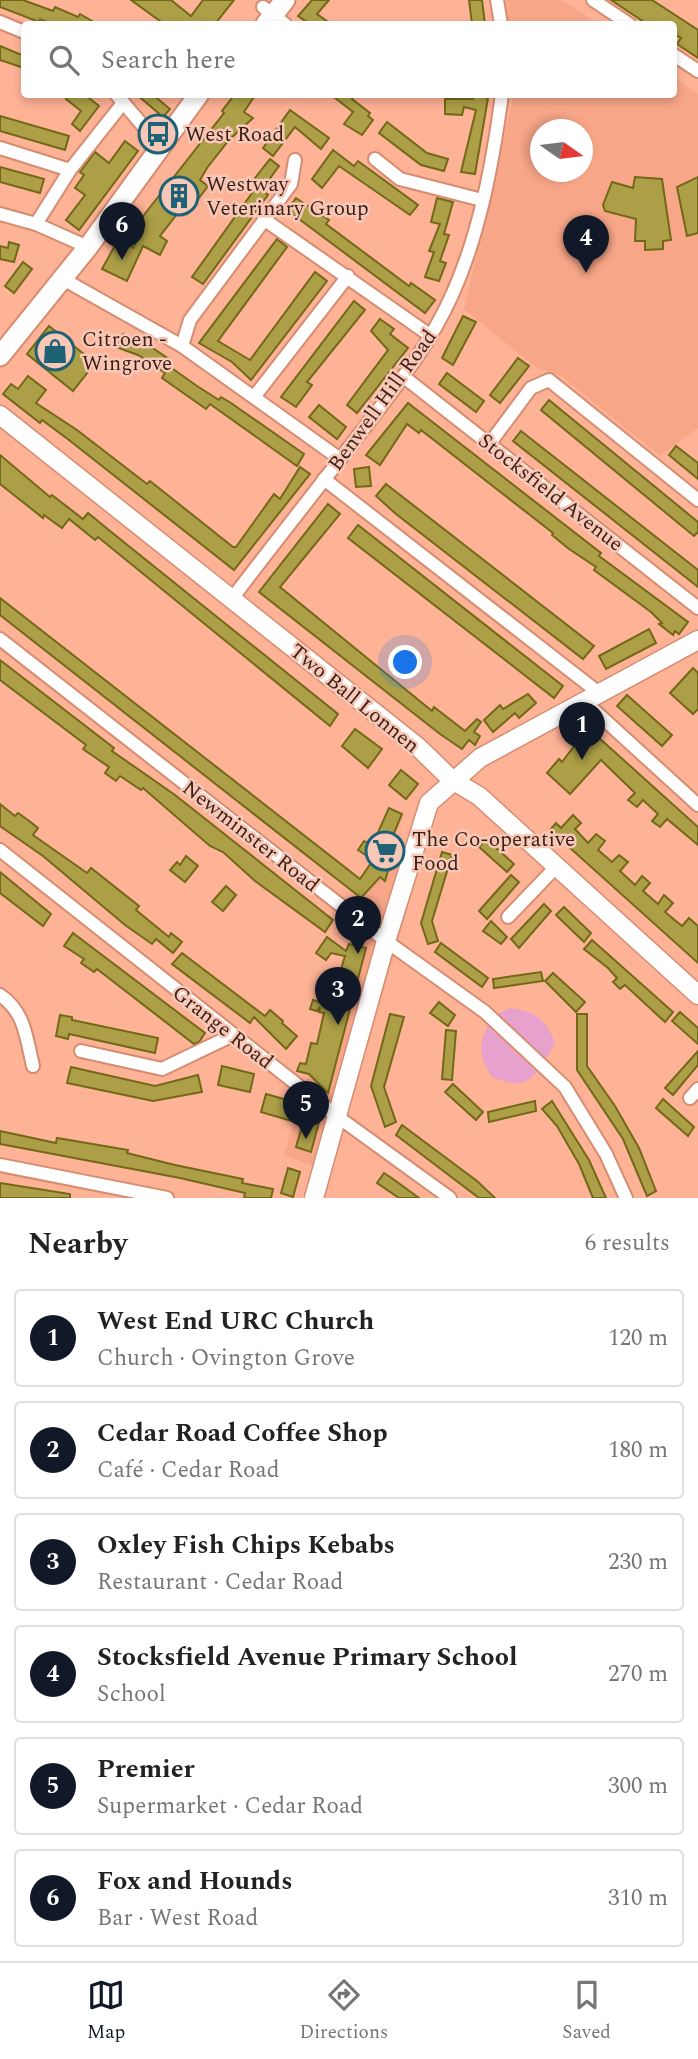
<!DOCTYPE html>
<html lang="en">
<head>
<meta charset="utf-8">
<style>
	:root { --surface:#fff; --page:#f2f2f2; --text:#222; --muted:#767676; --line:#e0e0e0; --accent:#111827 }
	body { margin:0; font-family:Spectral,serif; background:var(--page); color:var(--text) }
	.compass { position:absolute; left:530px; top:119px; width:63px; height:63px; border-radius:50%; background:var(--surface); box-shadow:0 4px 10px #0003; rotate:104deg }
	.you { position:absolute; left:406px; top:663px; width:24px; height:24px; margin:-18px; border:5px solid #fff; border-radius:50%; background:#1a73e8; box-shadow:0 0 0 10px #1a73e833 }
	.badge { display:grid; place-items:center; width:46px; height:46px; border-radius:50%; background:var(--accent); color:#fff; font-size:23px; font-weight:700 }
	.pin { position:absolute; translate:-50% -58px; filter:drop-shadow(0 2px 4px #0008) }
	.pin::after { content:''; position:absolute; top:37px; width:24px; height:21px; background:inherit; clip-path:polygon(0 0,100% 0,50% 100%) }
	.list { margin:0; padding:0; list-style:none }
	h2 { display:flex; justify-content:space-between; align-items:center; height:91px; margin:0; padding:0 28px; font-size:30px }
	h2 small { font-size:23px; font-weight:400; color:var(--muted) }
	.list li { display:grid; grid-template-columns:46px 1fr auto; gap:21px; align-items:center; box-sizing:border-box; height:98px; margin:0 14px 14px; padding:0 14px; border:2px solid var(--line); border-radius:7px }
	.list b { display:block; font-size:26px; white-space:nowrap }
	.list p { margin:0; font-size:23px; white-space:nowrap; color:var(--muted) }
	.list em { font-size:23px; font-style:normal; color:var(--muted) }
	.icon { flex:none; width:38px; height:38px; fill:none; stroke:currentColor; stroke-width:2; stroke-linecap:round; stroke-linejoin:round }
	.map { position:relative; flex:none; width:698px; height:1198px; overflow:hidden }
	.search { position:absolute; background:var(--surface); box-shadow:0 4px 10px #0003; left:21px; right:21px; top:21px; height:77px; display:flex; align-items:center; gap:18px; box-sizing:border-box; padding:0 24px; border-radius:7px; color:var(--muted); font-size:26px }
	.sheet { height:763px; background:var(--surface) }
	nav { display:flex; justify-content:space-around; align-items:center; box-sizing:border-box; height:98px; border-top:2px solid var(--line); background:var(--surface); font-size:19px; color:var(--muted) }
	nav a { display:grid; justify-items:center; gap:4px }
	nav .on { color:var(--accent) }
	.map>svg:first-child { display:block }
</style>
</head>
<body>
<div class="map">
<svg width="698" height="1198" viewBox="0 0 698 1198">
	<rect width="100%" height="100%" fill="#feb296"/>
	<g fill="#f8a688" fill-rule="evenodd">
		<path d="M506,0H562L598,24H508Z"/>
		<path d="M674,77L698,94V428L660,456L560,375L538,369L464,309L514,95L674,94ZM540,130H582V172H540Z"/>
		<path d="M383,833L423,855L331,1172L284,1155Z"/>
	</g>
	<g fill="#e7a1cd">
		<path d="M510,1008C534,1011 546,1019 555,1043L546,1059L498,1014Z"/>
		<path d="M488,1026L537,1072C524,1088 510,1084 492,1077C480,1060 477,1044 488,1026Z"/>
	</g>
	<g fill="#ac9f47" stroke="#736818" stroke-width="2">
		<path d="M0,0H23L53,11L55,7L78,17L80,14L97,24H52L40,19L39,22L0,7Z"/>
		<path d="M131,0H171L191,16L203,0H234L215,24H164Z"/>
		<path d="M312,0H329L317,14L331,24H310L298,16Z"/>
		<path d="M469,0H482L485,24H472Z"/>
		<path d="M611,0H652L698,30V58L677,44L681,38L674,34V24H647Z"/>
		<path d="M0,46L24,56V68L0,60Z"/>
		<path d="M70,94H84L99,106L80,131L72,124L81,111L66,99Z"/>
		<path d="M136,94H152L170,109L163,117Z"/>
		<path d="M235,94H256L244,112L253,118L229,140L207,168L200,180L208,186L187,214L181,209L160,236L167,241L160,255L143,246L127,281L102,269L118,240L133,248L145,224L140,220L224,113L222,111Z"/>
		<path d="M330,94H355L352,99L370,113L368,116L373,120L362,135L344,124L353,112Z"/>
		<path d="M474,95L488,98L475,174L461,172L476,110L464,107L462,115L445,114V99H473Z"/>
		<path d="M290,110L329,138L321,149L295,127L273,156L263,148Z"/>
		<path d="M0,116L69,136L65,150L0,131Z"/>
		<path d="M387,122L427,153L448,159L444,171L421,165L379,133Z"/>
		<path d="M125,141L138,151L79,230L66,220L85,195L75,188L84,175L80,172L95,152L109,163Z"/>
		<path d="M333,150L354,166L358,161L418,205L410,215L339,166L322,188L312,179Z"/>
		<path d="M270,159L279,166L265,185L255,178Z"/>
		<path d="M0,167L44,179L40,193L0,182Z"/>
		<path d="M635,177L662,179L671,240L663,241V249L645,250V241H635L636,219L605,211L603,205L612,182L633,188Z"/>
		<path d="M698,177V233L687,236L677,187Z"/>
		<path d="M257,186L268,195L203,284L192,277Z"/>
		<path d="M296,198L329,220L326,224L409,286L411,283L435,300L425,313L287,210Z"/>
		<path d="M437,198L453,202L444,234L449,235L440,261L446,263L439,281L425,277L434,252L429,251L440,224L431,222Z"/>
		<path d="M277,239L287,247L218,341L250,360L315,272L327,281L251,380L232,362L199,343Z"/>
		<path d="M9,242L19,245L14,262L0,259V246L8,248Z"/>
		<path d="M23,262L32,269L14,293L5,286Z"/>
		<path d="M354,301L365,310L307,382L312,385L296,407L281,397Z"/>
		<path d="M463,316L476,322L453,365L442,358Z"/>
		<path d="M380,319L394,329L390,334L408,348L357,413L347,405L388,350L371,331Z"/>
		<path d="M49,326L95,363L73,391L27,354Z"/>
		<path d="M123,334L145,343L169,359L166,364L197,386L219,400L221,397L231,403L304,454L297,466L210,404L206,409L162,378L165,373L138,355L116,347Z"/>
		<path d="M518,358L529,366L500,403L490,395Z"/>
		<path d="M447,373L484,401L476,412L439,384Z"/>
		<path d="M28,376L46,390L36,403L77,430L147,484L150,481L233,547H236L274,494L280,499L300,467L310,474L234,570L69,440L42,420L40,423L3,394L11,384L18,389Z"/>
		<path d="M549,400L698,522V532L694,536L541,410Z"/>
		<path d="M408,403L601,553L599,556L688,622L679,634L675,631L673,635L659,624L662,623L651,612L594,570L596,567L569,549L552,535L553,533L421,430L419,433L407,424L380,465L366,455Z"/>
		<path d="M319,405L346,427L337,439L309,417Z"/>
		<path d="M521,431L698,570V587L513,441Z"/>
		<path d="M676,446L698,463V479L669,455Z"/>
		<path d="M0,455L50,497L52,495L83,519L88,513L110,531L338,714L330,726L98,537L95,540L69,519L62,528L44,515L43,518L0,484Z"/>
		<path d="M369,467L371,486L356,487L354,469Z"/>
		<path d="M386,484L594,646L583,659L396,514L376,496Z"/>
		<path d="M328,504L340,514L280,587L432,711L434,707L465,731L477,719L481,722L474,732L480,736L475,745L469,740L462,749L440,734L259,592Z"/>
		<path d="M358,525L563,686L554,698L348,538Z"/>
		<path d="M0,598L360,879L373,860L358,850L364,841L369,844L375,839L389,808L402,814L390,843L395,847L385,881L380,877L361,898L0,615Z"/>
		<path d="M649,629L656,643L606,669L599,656Z"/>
		<path d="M0,660L114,748L112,751L175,795L333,920L325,932L255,881L223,852L210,846L143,788L141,790L120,776L116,781L105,773L109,767L83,749L86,745L0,680Z"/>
		<path d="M693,668L698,673V709L693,714L670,693Z"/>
		<path d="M528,694L536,703L519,718L515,713L493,732L484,720L500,705L503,709Z"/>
		<path d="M627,695L672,735L662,746L617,706Z"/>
		<path d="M588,728L698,827V845L667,819L660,827L652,821L658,814L643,800L637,807L628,800L635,793L601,760L570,794L547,773L559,759L562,762Z"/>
		<path d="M355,729L382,749L368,768L342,746Z"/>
		<path d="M401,770L418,784L406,799L389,785Z"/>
		<path d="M0,804L15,816L18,813L28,820L38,828L33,835L87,873L91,868L139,906L136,910L153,924L169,937L171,933L182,942L173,953L156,939L152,944L125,925L43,856L0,826Z"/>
		<path d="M573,815L581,823L575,829L588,843L596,834L605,841L598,850L612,862L619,855L628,862L620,871L635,885L642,876L650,883L643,891L658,904L664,895L673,903L665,912L682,926L689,918L698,926V963L550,830L556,823L561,828Z"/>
		<path d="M486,839L514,864L507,872L479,847Z"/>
		<path d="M442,852L452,855L432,921L438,941L428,944L421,923Z"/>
		<path d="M186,856L198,866L185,882L170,870L177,862L180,865Z"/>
		<path d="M0,872L51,914L43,926L0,893Z"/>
		<path d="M511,875L519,882L487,919L479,911Z"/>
		<path d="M226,886L236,895L223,911L212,902Z"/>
		<path d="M544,904L551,911L519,948L511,939Z"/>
		<path d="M564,907L591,933L584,942L556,915Z"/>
		<path d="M491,921L507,937L501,944L483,931Z"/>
		<path d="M73,933L205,1033L199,1042L194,1044L97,969L94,972L81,963L84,959L64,946Z"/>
		<path d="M327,937L346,951L349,944L366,948L328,1093L309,1074L297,1071L300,1063L306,1064L311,1043L317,1044L324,1013L319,1012L320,1007L317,1011L310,1009L313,1000L330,1005L345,956L331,953L326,960L316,953Z"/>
		<path d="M592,940L673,1012L665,1022L625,985L620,989L613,982L617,978L608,968L584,949Z"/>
		<path d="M441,943L488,978L482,987L435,952Z"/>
		<path d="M182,953L265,1016L270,1010L283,1021L282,1023L297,1036L286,1049L254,1017L250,1023L172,964Z"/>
		<path d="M541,972L543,981L494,988L493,979Z"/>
		<path d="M553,973L585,1002L576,1012L545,981Z"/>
		<path d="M439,1002L455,1015L448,1026L430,1013Z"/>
		<path d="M680,1012L698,1028V1044L672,1021Z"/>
		<path d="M390,1014L404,1017L384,1087L396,1122L385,1127L371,1086Z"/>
		<path d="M577,1014H587V1066L615,1106L639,1148L656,1191L647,1196L623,1139L577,1070Z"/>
		<path d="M60,1015L72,1017V1020L158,1038L155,1053L69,1034L68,1039L56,1036Z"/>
		<path d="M446,1030L456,1031L452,1080L442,1079Z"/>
		<path d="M698,1051V1065L673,1095L665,1088Z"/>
		<path d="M222,1066L254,1074L250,1092L218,1085Z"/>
		<path d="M71,1067L155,1086L198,1075L202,1092L153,1101L67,1083Z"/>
		<path d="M453,1084L483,1112L476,1120L445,1092Z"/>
		<path d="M266,1094L298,1103L292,1121L261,1112Z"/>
		<path d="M663,1099L694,1127L688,1136L656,1108Z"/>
		<path d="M535,1101L536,1111L489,1122L488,1112Z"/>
		<path d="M552,1101L589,1160L606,1198H593L579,1164L557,1126L542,1109Z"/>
		<path d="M304,1119L319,1122L311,1152L296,1147Z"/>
		<path d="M402,1125L477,1181L495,1198H479L396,1135Z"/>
		<path d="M0,1131L56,1143L57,1138L128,1150L127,1153L175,1165L243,1179L242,1183L273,1189L271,1198H244L245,1193L180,1178L0,1144Z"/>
		<path d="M288,1168L300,1172L293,1197L281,1193Z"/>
		<path d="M384,1173L393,1179L419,1198H399L377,1183Z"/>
		<path d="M0,1183L70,1194V1198H0Z"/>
	</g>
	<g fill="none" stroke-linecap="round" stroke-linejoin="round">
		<defs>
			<g id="street">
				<path d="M497,0L501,24"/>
				<path d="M593,0L629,24"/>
				<path d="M263,7L285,24"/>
				<path d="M0,22L24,32"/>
				<path d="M674,55L698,71"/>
				<path d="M116,94L144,127"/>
				<path d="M0,148L70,170"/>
				<path d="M375,159L400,179L482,200"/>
				<path d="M0,214L36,224L88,247"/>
				<path d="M265,220L431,336"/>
				<path d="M36,224L70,170L123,103"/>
				<path d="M63,279L182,346L340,459"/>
				<path d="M182,346L190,320L291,184L295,160"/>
				<path d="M404,377L698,608"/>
				<path d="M254,397L348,276"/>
				<path d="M490,443L531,388L549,380L698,500"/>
				<path d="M324,479L599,693"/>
				<path d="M231,600C272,546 314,493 355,440C390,394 428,349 452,295C480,233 493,161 502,94"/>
				<path d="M0,639L386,941L485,1012L565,1087L606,1154L626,1198"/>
				<path d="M585,702L698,805"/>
				<path d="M0,850L338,1117L450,1198"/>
				<path d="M508,917L556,867"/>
				<path d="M0,995C25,1012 26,1037 33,1066"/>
				<path d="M81,1051L162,1069L233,1035"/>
				<path d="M690,1098L698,1089"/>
				<path d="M0,1165L167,1198"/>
			</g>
			<g id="secondary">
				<path d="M0,415L418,747L452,780L479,796L698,995"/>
				<path d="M314,1198L386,941L429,803L480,758L698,640"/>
			</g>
			<g id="primary">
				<path d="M266,24L285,0"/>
				<path d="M0,356L88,247L199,94"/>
			</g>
		</defs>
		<use href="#street" stroke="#d58c71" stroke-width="16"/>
		<use href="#secondary" stroke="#d58c71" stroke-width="21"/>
		<use href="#primary" stroke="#d58c71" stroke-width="23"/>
		<use href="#street" stroke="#fff" stroke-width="12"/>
		<use href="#secondary" stroke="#fff" stroke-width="18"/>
		<use href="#primary" stroke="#fff" stroke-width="19"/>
	</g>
	<defs>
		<symbol id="bus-ring" viewBox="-11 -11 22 22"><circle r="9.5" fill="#f7c8b7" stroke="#1f6175" stroke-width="1.5"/><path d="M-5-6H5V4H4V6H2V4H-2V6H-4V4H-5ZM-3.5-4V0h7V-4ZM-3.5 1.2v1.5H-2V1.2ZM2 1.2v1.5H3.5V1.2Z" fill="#1f6175"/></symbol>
		<symbol id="building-ring" viewBox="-11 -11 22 22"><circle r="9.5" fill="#f7c8b7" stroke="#1f6175" stroke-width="1.5"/><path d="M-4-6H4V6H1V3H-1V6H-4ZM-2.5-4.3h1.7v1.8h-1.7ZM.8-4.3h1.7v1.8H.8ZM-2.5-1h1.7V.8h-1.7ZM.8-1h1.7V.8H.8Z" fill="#1f6175"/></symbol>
		<symbol id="shop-ring" viewBox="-11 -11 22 22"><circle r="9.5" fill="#f7c8b7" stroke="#1f6175" stroke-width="1.5"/><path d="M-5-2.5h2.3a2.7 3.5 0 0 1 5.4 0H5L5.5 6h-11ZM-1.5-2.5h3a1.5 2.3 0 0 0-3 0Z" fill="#1f6175"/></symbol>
		<symbol id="supermarket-ring" viewBox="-11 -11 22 22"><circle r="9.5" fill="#f7c8b7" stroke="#1f6175" stroke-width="1.5"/><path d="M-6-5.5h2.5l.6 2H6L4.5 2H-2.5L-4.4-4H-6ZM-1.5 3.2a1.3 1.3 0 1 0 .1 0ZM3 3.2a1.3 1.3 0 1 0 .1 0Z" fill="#1f6175"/></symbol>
	</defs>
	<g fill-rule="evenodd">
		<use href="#bus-ring" x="136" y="112" width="44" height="44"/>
		<use href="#building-ring" x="157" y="174" width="44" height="44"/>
		<use href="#shop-ring" x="33" y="329" width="44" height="44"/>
		<use href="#supermarket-ring" x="363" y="829" width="44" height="44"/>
	</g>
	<g text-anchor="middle" stroke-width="5" stroke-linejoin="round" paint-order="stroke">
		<g font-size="21" fill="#3c1f14" stroke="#f7c8b7" text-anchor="start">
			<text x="185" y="141">West Road</text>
			<text x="206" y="191">Westway<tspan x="206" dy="24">Veterinary Group</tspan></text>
			<text x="82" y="346">Citroen -<tspan x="82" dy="24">Wingrove</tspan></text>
			<text x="412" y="846">The Co-operative<tspan x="412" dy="24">Food</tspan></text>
		</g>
		<g font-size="21" fill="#3c1f14" stroke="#f7c8b7">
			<text transform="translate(382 400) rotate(-54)" y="7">Benwell Hill Road</text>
			<text transform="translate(551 492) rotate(38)" y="7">Stocksfield Avenue</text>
			<text transform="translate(355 698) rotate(39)" y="7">Two Ball Lonnen</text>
			<text transform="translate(251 836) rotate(38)" y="7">Newminster Road</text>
			<text transform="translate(223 1027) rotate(38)" y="7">Grange Road</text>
		</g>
	</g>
</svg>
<svg class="compass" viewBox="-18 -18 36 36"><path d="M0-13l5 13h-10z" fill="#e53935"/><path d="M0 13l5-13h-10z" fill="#767676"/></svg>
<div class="you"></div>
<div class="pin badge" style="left:582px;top:760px">1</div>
<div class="pin badge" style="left:358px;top:954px">2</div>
<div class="pin badge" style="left:338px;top:1025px">3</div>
<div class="pin badge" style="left:586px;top:273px">4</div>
<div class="pin badge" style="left:306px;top:1139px">5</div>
<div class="pin badge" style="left:122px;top:260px">6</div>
<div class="search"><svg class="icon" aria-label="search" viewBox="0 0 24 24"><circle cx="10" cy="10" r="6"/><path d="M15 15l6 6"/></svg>Search here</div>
</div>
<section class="sheet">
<h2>Nearby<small>6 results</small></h2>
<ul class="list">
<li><span class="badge">1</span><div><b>West End URC Church</b><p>Church · Ovington Grove</p></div><em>120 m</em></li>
<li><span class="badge">2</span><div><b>Cedar Road Coffee Shop</b><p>Café · Cedar Road</p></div><em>180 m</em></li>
<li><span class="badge">3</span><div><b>Oxley Fish Chips Kebabs</b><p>Restaurant · Cedar Road</p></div><em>230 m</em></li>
<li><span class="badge">4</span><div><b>Stocksfield Avenue Primary School</b><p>School</p></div><em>270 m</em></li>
<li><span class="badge">5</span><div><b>Premier</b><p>Supermarket · Cedar Road</p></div><em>300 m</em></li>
<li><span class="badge">6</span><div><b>Fox and Hounds</b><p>Bar · West Road</p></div><em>310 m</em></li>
</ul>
</section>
<nav>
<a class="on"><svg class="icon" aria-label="map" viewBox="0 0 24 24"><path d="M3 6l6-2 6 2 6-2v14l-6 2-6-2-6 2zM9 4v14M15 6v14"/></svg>Map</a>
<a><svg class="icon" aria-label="directions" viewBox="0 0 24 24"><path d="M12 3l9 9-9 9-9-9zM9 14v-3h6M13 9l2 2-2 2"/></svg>Directions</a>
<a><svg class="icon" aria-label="saved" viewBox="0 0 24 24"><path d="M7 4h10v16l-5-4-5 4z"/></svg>Saved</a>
</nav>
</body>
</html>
